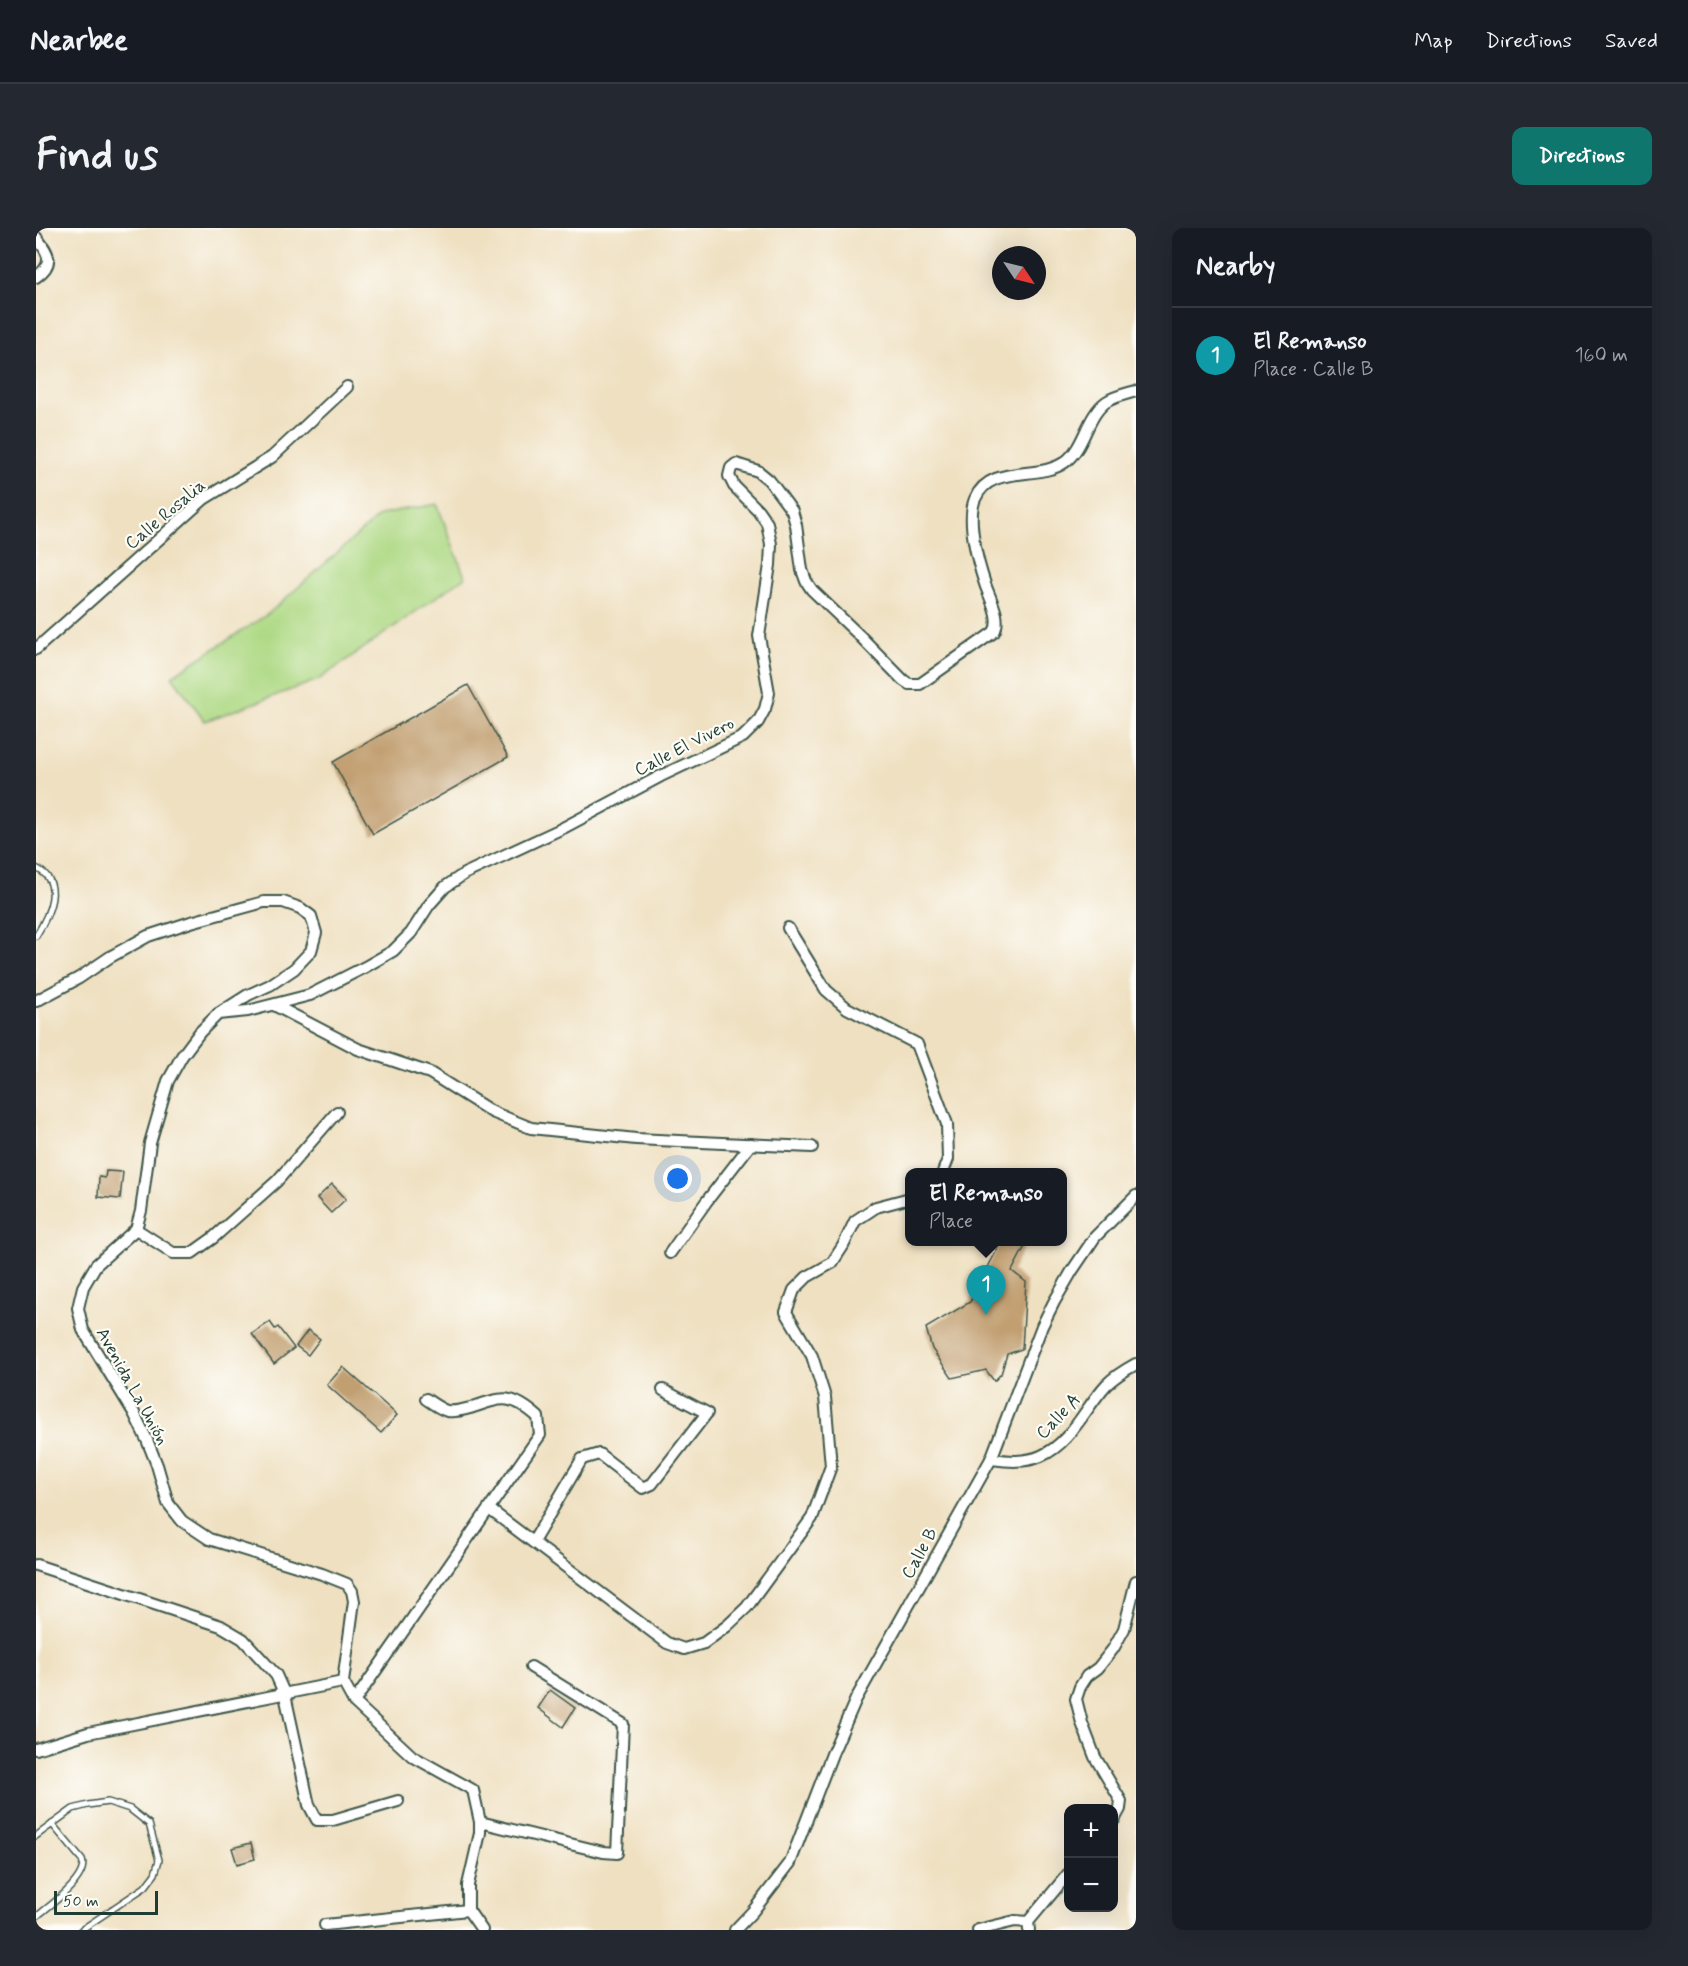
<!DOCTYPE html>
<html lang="en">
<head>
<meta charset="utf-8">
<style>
	:root { --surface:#171b24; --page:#242831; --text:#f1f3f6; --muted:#9ea1a6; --line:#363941; --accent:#0f766e }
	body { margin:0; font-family:Mynerve,sans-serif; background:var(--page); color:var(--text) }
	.controls { position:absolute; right:18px; bottom:18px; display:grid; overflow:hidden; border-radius:12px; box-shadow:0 6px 24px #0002 }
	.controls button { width:54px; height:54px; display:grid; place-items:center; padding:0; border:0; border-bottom:2px solid var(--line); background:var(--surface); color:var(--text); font:30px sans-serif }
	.compass { position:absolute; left:956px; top:18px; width:54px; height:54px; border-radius:50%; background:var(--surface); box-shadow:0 6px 24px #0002; rotate:125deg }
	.scale { position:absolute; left:18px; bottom:15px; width:104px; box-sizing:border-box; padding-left:6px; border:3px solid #1f3d34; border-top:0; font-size:16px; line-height:21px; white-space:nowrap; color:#1f3d34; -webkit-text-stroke:4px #fdfcf7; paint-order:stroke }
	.you { position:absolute; left:642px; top:951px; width:21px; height:21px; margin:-15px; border:4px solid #fff; border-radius:50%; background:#1a73e8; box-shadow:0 0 0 9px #1a73e833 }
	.badge { display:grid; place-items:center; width:39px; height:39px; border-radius:50%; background:var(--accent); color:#fff; font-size:20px; font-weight:700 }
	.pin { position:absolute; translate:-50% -50px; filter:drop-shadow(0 2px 3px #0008) }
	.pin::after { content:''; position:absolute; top:32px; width:21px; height:18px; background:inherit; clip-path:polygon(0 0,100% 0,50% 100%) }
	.popup { position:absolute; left:869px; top:940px; width:162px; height:78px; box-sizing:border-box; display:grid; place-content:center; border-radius:12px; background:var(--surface); filter:drop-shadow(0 2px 4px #0005); font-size:20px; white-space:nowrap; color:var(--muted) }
	.popup b { font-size:22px; color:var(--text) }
	.popup::after { content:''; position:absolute; left:50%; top:100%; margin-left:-12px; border:12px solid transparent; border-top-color:var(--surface) }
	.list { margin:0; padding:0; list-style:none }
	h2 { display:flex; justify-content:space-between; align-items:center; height:78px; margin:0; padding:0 24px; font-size:26px }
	h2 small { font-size:20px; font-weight:400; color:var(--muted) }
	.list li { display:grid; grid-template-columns:39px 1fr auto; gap:18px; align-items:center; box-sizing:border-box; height:96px; padding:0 24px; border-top:2px solid var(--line) }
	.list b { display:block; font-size:22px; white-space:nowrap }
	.list p { margin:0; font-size:20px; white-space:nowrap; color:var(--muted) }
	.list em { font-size:20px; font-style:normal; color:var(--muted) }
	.map { position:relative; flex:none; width:1100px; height:1702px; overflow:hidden; border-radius:12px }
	header { display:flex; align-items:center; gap:36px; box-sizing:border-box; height:84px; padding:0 30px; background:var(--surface); border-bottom:2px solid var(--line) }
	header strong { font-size:28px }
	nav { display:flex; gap:33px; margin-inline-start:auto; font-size:21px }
	.intro { display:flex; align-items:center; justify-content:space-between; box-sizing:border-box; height:144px; padding:0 36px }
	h1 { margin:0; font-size:42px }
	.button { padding:15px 27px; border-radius:12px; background:var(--accent); color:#fff; font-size:21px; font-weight:700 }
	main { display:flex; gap:36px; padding:0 36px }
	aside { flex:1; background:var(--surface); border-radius:12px; box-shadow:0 6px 24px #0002 }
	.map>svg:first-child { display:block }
</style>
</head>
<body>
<header>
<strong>Nearbee</strong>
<nav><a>Map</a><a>Directions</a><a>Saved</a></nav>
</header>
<div class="intro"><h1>Find us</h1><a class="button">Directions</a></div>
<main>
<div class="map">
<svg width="1100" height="1702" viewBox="0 0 1100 1702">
	<rect width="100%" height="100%" fill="#fdfcf7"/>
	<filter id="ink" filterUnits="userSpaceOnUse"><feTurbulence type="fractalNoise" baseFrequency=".0167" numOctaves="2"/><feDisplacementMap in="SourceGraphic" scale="12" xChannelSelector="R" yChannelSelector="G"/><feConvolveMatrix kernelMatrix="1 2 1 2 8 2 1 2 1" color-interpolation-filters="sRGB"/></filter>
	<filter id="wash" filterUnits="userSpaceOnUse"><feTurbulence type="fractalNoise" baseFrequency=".008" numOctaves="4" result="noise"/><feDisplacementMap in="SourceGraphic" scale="24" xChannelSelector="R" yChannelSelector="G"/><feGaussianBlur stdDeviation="1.35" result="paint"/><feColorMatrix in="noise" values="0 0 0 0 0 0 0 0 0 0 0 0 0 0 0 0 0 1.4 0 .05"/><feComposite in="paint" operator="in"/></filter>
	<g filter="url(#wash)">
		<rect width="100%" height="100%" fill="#efe0c1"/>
		<path fill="#aed984" stroke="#668b5c" stroke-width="1.5" d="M401,276L429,349L282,452L169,493L136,448L232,386L344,287Z"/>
		<g id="blocks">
			<g fill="#c19f71">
				<path d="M432,457L472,529L337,606L297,534Z"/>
				<path d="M70,943L87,944L84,971L62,969L63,949L69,950Z"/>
				<path d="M296,956L310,971L295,985L281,970Z"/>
				<path d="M965,1014H973L989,1018L976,1043L990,1054L986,1121L971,1126L965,1146L958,1153L950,1142L916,1150L896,1121L890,1100L934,1074Z"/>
				<path d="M234,1094L239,1101L242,1099L258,1120L238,1136L216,1106Z"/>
				<path d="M272,1102L284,1111L272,1127L260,1118Z"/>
				<path d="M307,1139L361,1187L345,1205L291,1157Z"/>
				<path d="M514,1462L539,1480L527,1499L502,1480Z"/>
				<path d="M215,1615L219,1631L201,1636L196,1620Z"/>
			</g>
		</g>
	</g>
	<g filter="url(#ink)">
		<use href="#blocks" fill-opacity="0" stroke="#3e5549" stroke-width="1.5"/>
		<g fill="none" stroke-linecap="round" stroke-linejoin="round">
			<defs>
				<g id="service">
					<path d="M0,640C29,654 13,687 0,708"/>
					<path d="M0,1608L37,1581L52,1577L72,1574L94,1581L113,1596L123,1632L119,1646L109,1659L45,1702"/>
					<path d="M0,1689C13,1678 53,1650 46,1632L16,1596"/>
				</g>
				<g id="minor">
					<path d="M0,9C12,24 20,35 0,49"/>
					<path d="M0,421L168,271L236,229L311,159"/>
					<path d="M752,700L790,762L811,780L881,816L911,896L912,931L907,944"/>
					<path d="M0,773L43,750L74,729L112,708L155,694L228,674H247L264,680L275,688L280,705L275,723L258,741L234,757L212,767L182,786L164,804L146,828L132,853L114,915L105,983L100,1001L60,1037L47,1059L42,1080L47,1102L98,1185L111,1212L121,1237L132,1275L146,1293L173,1311L286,1346L311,1356L316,1363L318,1373L307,1454L318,1474L376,1528L437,1562L444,1594V1605L432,1657V1682L446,1702"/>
					<path d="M238,777L322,821L394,845L456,884L495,900L600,911L776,919"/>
					<path d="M182,786L212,783L274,767L329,739L357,723L375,705L393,677L409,659L428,646L527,600L625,548L707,509L722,494L729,481L733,465L723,408L734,337L735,316L731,295L722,282L698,258L693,248L695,240L700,236L722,243L733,252L756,283L760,297L766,342L770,353L776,362L823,407L867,452L873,456H884L958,404C966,390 954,371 949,356C942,335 930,292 939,271C954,235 1003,253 1029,234C1049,219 1050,189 1070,174C1079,168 1090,166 1100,163"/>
					<path d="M100,1001L137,1025H156L177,1010L241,953L301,884"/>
					<path d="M634,1025L670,974L715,916"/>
					<path d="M955,1231C971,1233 989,1235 1005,1228C1035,1215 1049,1180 1070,1157C1079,1148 1089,1142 1100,1136"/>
					<path d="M453,1281L631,1415L648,1421L668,1415L691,1398L711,1379L776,1290L795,1238L789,1169L776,1128L750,1084L758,1062L771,1049L796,1035L807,1018L819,993L840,979L874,970"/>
					<path d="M497,1314L546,1231L563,1226L607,1260L616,1256L671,1185L627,1162"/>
					<path d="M0,1337L185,1398L207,1411L240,1447L249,1467L273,1577L281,1592H297L362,1573"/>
					<path d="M318,1474L504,1207L502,1189C475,1165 467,1169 434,1180C427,1182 418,1184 411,1183C404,1181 396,1175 390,1171"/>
					<path d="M0,1521L52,1505L307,1454"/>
					<path d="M1078,1592L1084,1581L1085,1573L1059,1529L1046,1495L1040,1471L1044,1459L1051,1448L1062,1440L1077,1421L1088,1401L1100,1353"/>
					<path d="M444,1594L567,1624L581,1625L587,1496L495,1439"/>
					<path d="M289,1697L432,1682"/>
					<path d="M699,1702L717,1683L754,1635L796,1526L820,1471L955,1231L1006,1098L1018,1074L1036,1043L1059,1009L1100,968"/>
					<path d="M942,1702L979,1693L992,1694"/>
					<path d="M993,1702L992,1694L1032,1646"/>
				</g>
			</defs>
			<use href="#service" stroke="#3e5549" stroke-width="8"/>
			<use href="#minor" stroke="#3e5549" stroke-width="14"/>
			<use href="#service" stroke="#fff" stroke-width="5"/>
			<use href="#minor" stroke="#fff" stroke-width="10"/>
		</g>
	</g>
	<g text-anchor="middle" stroke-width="4.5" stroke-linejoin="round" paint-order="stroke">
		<g font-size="18" fill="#1f3d34" stroke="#fdfcf7">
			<text transform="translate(129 286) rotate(-40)" y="6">Calle Rosalia</text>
			<text transform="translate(648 518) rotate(-27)" y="6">Calle El Vivero</text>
			<text transform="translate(97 1158) rotate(61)" y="6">Avenida La Unión</text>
			<text transform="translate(1022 1188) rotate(-46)" y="6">Calle A</text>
			<text transform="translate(883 1325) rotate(-61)" y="6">Calle B</text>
		</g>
	</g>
</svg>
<div class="controls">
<button>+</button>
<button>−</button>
</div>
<svg class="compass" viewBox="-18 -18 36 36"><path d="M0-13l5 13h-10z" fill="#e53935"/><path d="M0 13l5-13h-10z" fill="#9ea1a6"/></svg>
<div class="scale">50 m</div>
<div class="you"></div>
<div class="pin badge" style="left:950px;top:1087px;background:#0f9aa8">1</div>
<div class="popup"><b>El Remanso</b>Place</div>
</div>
<aside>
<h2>Nearby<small></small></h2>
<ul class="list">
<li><span class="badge" style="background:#0f9aa8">1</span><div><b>El Remanso</b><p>Place · Calle B</p></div><em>160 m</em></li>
</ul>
</aside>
</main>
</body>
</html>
